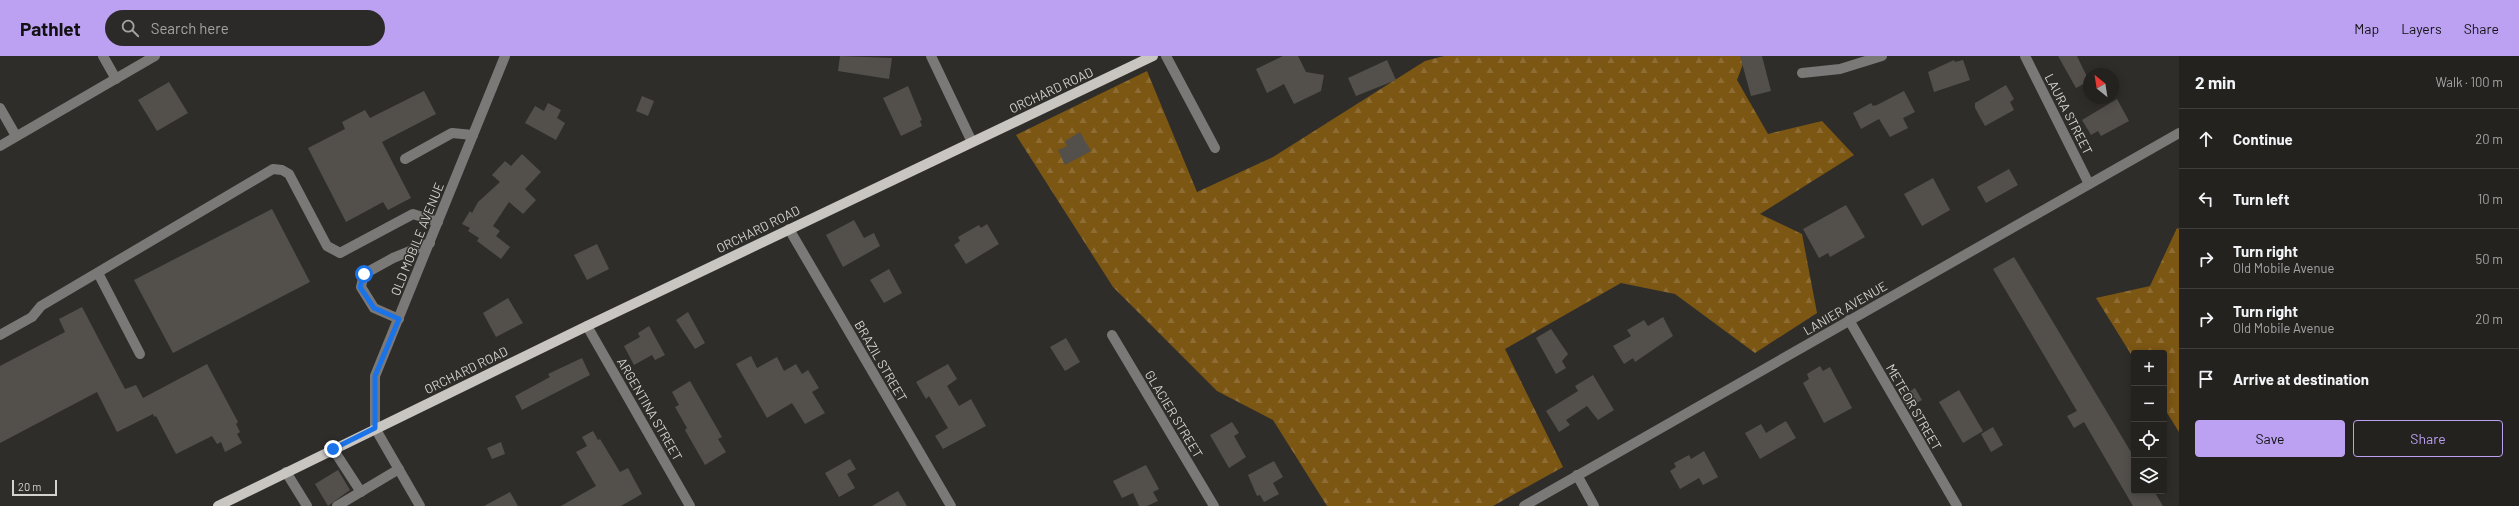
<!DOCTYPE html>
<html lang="en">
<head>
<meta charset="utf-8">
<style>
	:root { --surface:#23221f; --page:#2b2a28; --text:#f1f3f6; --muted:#a3a4a4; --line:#403f3d; --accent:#bca0f2 }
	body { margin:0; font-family:Barlow,sans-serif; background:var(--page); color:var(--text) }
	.controls { position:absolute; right:12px; bottom:12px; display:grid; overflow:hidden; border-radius:4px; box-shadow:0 2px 10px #0003 }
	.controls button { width:36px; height:36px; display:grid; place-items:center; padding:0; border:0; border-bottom:1px solid var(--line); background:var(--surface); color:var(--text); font:20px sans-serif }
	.compass { position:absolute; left:2083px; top:12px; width:36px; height:36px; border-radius:50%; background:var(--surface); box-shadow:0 2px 10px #0003; rotate:330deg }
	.scale { position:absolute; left:12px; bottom:10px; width:45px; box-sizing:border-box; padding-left:4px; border:2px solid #d3d2cf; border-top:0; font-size:11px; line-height:14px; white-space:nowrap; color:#d3d2cf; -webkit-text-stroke:3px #2f2d29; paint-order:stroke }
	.stop { position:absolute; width:12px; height:12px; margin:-9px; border:3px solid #1a73e8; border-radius:50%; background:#fff }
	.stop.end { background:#1a73e8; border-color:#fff; box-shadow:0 1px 4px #0008 }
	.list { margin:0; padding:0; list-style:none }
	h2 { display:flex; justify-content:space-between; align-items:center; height:52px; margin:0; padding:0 16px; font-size:17px }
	h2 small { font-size:13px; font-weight:400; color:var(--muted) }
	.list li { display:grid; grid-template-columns:26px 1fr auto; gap:12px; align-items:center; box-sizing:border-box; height:60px; padding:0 16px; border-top:1px solid var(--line) }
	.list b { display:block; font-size:15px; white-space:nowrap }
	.list p { margin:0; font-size:13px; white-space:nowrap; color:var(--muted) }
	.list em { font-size:13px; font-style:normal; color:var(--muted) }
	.actions { display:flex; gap:8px; padding:12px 16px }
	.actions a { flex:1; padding:9px 0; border:1px solid var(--accent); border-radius:4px; text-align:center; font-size:14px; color:var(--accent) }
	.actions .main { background:var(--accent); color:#111 }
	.icon { flex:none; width:22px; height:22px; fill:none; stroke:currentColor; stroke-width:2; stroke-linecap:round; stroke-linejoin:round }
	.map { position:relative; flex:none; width:2179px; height:450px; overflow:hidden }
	header { display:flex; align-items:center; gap:24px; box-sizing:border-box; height:56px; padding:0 20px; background:var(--accent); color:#111 }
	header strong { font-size:19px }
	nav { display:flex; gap:22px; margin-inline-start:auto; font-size:14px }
	.search { width:280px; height:36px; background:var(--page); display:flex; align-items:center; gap:10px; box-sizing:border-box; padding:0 14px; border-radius:22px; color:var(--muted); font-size:15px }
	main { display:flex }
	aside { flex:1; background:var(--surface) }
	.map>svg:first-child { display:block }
</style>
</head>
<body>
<header>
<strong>Pathlet</strong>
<div class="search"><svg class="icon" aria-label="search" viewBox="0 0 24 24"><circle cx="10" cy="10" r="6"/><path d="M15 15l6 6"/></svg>Search here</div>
<nav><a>Map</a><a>Layers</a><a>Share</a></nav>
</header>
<main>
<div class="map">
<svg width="2179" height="450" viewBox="0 0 2179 450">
	<defs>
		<pattern id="forest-firs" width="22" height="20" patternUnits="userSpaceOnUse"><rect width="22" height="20" fill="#7c5613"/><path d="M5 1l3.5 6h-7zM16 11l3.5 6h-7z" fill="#8e6d34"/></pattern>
	</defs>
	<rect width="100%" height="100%" fill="#2f2d29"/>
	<g fill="url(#forest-firs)">
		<path d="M1444,0H1746L1737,24L1768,78L1822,65L1854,99L1760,158L1802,178L1817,257L1755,297L1675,238L1621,227L1505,293L1563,411L1493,450H1327L1273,364L1217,335L1113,231L1016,79L1147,15L1197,136L1273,101L1425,5Z"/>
		<path d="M2177,172L2179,173V376L2164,352V297H2134V303L2096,242L2150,230Z"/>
	</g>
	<g fill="#53504c">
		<path d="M840,0L892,2L889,23L838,15Z"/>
		<path d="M1283,0H1298L1306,16L1324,19L1321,35L1294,48L1284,28L1267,37L1256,13Z"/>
		<path d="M1740,0H1762L1771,35L1751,40Z"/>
		<path d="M2058,0H2077L2089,25L2076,32Z"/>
		<path d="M1387,4L1396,24L1356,40L1348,22Z"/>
		<path d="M1954,4L1955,6L1963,4L1970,24L1934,36L1928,16Z"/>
		<path d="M169,26L188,57L157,75L138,44Z"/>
		<path d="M2006,29L2014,43L2010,46L2014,54L1985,70L1975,52V47Z"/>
		<path d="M908,30L922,64L920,65L922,70L901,80L883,42Z"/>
		<path d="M424,35L436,58L382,86L411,142L388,154L383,146L346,166L308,92L345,73L342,66L365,54L370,62Z"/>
		<path d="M1904,35L1915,56L1903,62L1908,72L1890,81L1879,63L1861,73L1853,57L1871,47L1873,50L1877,49Z"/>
		<path d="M642,40L654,45L648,60L636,55Z"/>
		<path d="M2117,43L2129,65L2101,80L2098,75L2091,79L2082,64Z"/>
		<path d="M548,47L561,54L557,62L565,67L556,84L525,67L535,50L544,55Z"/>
		<path d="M1080,76L1091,95L1065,109L1058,94L1067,90L1065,85Z"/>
		<path d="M522,98L541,116L525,133L536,144L523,158L509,146L493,170L500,175L496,180L510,191L501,203L477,185L479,182L468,175L470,172L462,168L470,155L472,157L478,146L500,126L492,119L505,105L511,110Z"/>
		<path d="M2009,113L2018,129L1986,147L1977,131Z"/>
		<path d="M1933,122L1950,154L1922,170L1904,138Z"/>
		<path d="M1846,149L1865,181L1830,201L1828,197L1819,202L1803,173Z"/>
		<path d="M272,153L310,226L173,297L134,224Z"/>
		<path d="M854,164L864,182L874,177L880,190L843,211L826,179Z"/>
		<path d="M987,168L999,188L966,208L954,189L960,185L958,181L979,169L981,172Z"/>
		<path d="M597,188L609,213L587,224L574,199Z"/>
		<path d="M2014,201L2134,401V435H2154L2163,450H2133L2084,366L2074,372L2067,360L2077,355L1993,213Z"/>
		<path d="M889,213L902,237L884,247L870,224Z"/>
		<path d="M508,242L523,267L496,281L483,257Z"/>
		<path d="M82,251L125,333L136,329L143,342L207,308L238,366L236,368L240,376L237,378L242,387L225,396L221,386L217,388L212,380L176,398L156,360L154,361L153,358L117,376L97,336L0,387V310L65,276L59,263Z"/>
		<path d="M688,256L705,287L695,293L676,264Z"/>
		<path d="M1663,261L1673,280L1635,306L1633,302L1624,308L1613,290L1631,280L1627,274L1644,264L1648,270Z"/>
		<path d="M649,270L665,299L655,304L652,299L634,309L624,290L640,281L638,277Z"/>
		<path d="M1551,273L1568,298L1562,305L1566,312L1556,318L1536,282Z"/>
		<path d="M1066,282L1080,306L1065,315L1050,291Z"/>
		<path d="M751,300L757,312L777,301L784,315L796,308L802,318L808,314L819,332L812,336L825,357L805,368L792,347L767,362L736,308Z"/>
		<path d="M582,302L590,319L522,354L515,340L550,321L548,318Z"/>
		<path d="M948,308L957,323L947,330L959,350L971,343L986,370L943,393L935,380L948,372L929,340L926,343L916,326Z"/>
		<path d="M1820,310L1823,315L1830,311L1852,352L1824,367L1803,327L1809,323L1807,318Z"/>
		<path d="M1593,319L1614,354L1598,364L1587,350L1566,364L1570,369L1559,376L1546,355L1578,335L1575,330Z"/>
		<path d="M690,325L722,381L718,383L726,396L705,409L685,374L687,372L675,351L679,349L672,336Z"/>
		<path d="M1915,332L1922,344L1908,352L1901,341Z"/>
		<path d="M1959,334L1983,375L1963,387L1939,346Z"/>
		<path d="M1786,365L1796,382L1760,403L1745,377L1761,368L1766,377Z"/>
		<path d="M1232,366L1239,377L1234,380L1246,401L1229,412L1210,379Z"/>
		<path d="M1993,371L2003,389L1991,396L1981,378Z"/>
		<path d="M593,375L598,384L600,383L620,416L628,412L642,438L621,450H561L596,430L576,396L587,390L582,381Z"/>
		<path d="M501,386L505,398L492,403L487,392Z"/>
		<path d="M1704,395L1718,421L1703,429L1699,422L1680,433L1670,415L1676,411L1674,407L1689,399L1691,403Z"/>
		<path d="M850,403L856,413L847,418L855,432L839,441L825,417Z"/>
		<path d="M1274,405L1283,421L1273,427L1279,438L1264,446L1260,439L1257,440L1248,419Z"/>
		<path d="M1146,409L1159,433L1153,436L1158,445L1147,450H1139L1133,437L1122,442L1113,425Z"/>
		<path d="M338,414L350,434L328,450L315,428Z"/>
		<path d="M898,435L907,450H872Z"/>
		<path d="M510,436L518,450H484Z"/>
	</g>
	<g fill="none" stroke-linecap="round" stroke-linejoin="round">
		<g stroke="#7b7977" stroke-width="10">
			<path d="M103,0L116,23"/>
			<path d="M931,0L972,86"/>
			<path d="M1166,0L1215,92"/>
			<path d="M2025,0L2089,128"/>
			<path d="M1802,17L1840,13L1882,0"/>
			<path d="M0,52L16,80"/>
			<path d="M0,90L155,0"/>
			<path d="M405,103L452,77L473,79"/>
			<path d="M789,173L951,450"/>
			<path d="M98,217L140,298"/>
			<path d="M399,263L374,252L361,231L364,218L393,202L430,187"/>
			<path d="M1849,264L1957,450"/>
			<path d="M587,270L690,450"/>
			<path d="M0,279L32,261L41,250L273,113L282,114L289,118L327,190L340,197L413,158L438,166"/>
			<path d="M1112,279L1214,450"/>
			<path d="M333,393L361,436"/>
			<path d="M286,416L307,450"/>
			<path d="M1577,419L1594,450"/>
			<path d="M337,450L399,413"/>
			<path d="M420,450L375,372V320L505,0"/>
			<path d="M1524,450L2179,77"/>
		</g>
		<path stroke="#c9c6c2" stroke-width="10" d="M218,450L587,270L1153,0"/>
	</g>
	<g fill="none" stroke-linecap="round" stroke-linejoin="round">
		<path stroke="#1a73e8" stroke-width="5" d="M333,393L375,372V320L399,263L374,252L360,231L364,218"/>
	</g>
	<g text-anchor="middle" stroke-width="3" stroke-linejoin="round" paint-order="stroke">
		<g font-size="13" fill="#d3d2cf" stroke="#2f2d29">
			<text transform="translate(1051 34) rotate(-25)" y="5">ORCHARD ROAD</text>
			<text transform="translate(2069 58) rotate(63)" y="5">LAURA STREET</text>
			<text transform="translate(758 173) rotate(-26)" y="5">ORCHARD ROAD</text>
			<text transform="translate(417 183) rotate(-68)" y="5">OLD MOBILE AVENUE</text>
			<text transform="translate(1845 252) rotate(-30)" y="5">LANIER AVENUE</text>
			<text transform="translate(881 305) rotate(60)" y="5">BRAZIL STREET</text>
			<text transform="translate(466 314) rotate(-26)" y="5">ORCHARD ROAD</text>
			<text transform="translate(1914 351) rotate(60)" y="5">METEOR STREET</text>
			<text transform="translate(650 353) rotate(60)" y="5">ARGENTINA STREET</text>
			<text transform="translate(1174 358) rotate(59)" y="5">GLACIER STREET</text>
		</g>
	</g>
</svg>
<div class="controls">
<button>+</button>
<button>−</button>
<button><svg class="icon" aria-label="locate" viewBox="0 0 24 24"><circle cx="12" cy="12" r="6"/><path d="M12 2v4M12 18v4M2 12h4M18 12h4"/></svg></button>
<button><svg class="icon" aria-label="layers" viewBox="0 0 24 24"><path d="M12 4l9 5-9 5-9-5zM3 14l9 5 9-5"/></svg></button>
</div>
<svg class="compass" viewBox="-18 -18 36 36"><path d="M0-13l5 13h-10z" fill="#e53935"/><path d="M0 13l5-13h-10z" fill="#a3a4a4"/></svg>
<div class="scale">20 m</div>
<div class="stop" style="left:364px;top:218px"></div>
<div class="stop end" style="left:333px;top:393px"></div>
</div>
<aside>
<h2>2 min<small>Walk · 100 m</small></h2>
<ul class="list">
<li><svg class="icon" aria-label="ahead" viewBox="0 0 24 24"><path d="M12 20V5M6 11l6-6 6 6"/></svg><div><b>Continue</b></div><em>20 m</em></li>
<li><svg class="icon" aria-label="left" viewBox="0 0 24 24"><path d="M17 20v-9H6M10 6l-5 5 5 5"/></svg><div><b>Turn left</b></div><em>10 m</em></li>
<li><svg class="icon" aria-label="right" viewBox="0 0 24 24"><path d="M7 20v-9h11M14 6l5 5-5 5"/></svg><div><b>Turn right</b><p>Old Mobile Avenue</p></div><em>50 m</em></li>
<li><svg class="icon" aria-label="right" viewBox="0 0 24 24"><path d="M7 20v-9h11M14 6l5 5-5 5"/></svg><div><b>Turn right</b><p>Old Mobile Avenue</p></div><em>20 m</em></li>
<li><svg class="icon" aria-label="arrive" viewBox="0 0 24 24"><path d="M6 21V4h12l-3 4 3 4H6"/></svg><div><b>Arrive at destination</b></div></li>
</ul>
<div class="actions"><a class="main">Save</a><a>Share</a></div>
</aside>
</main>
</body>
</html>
